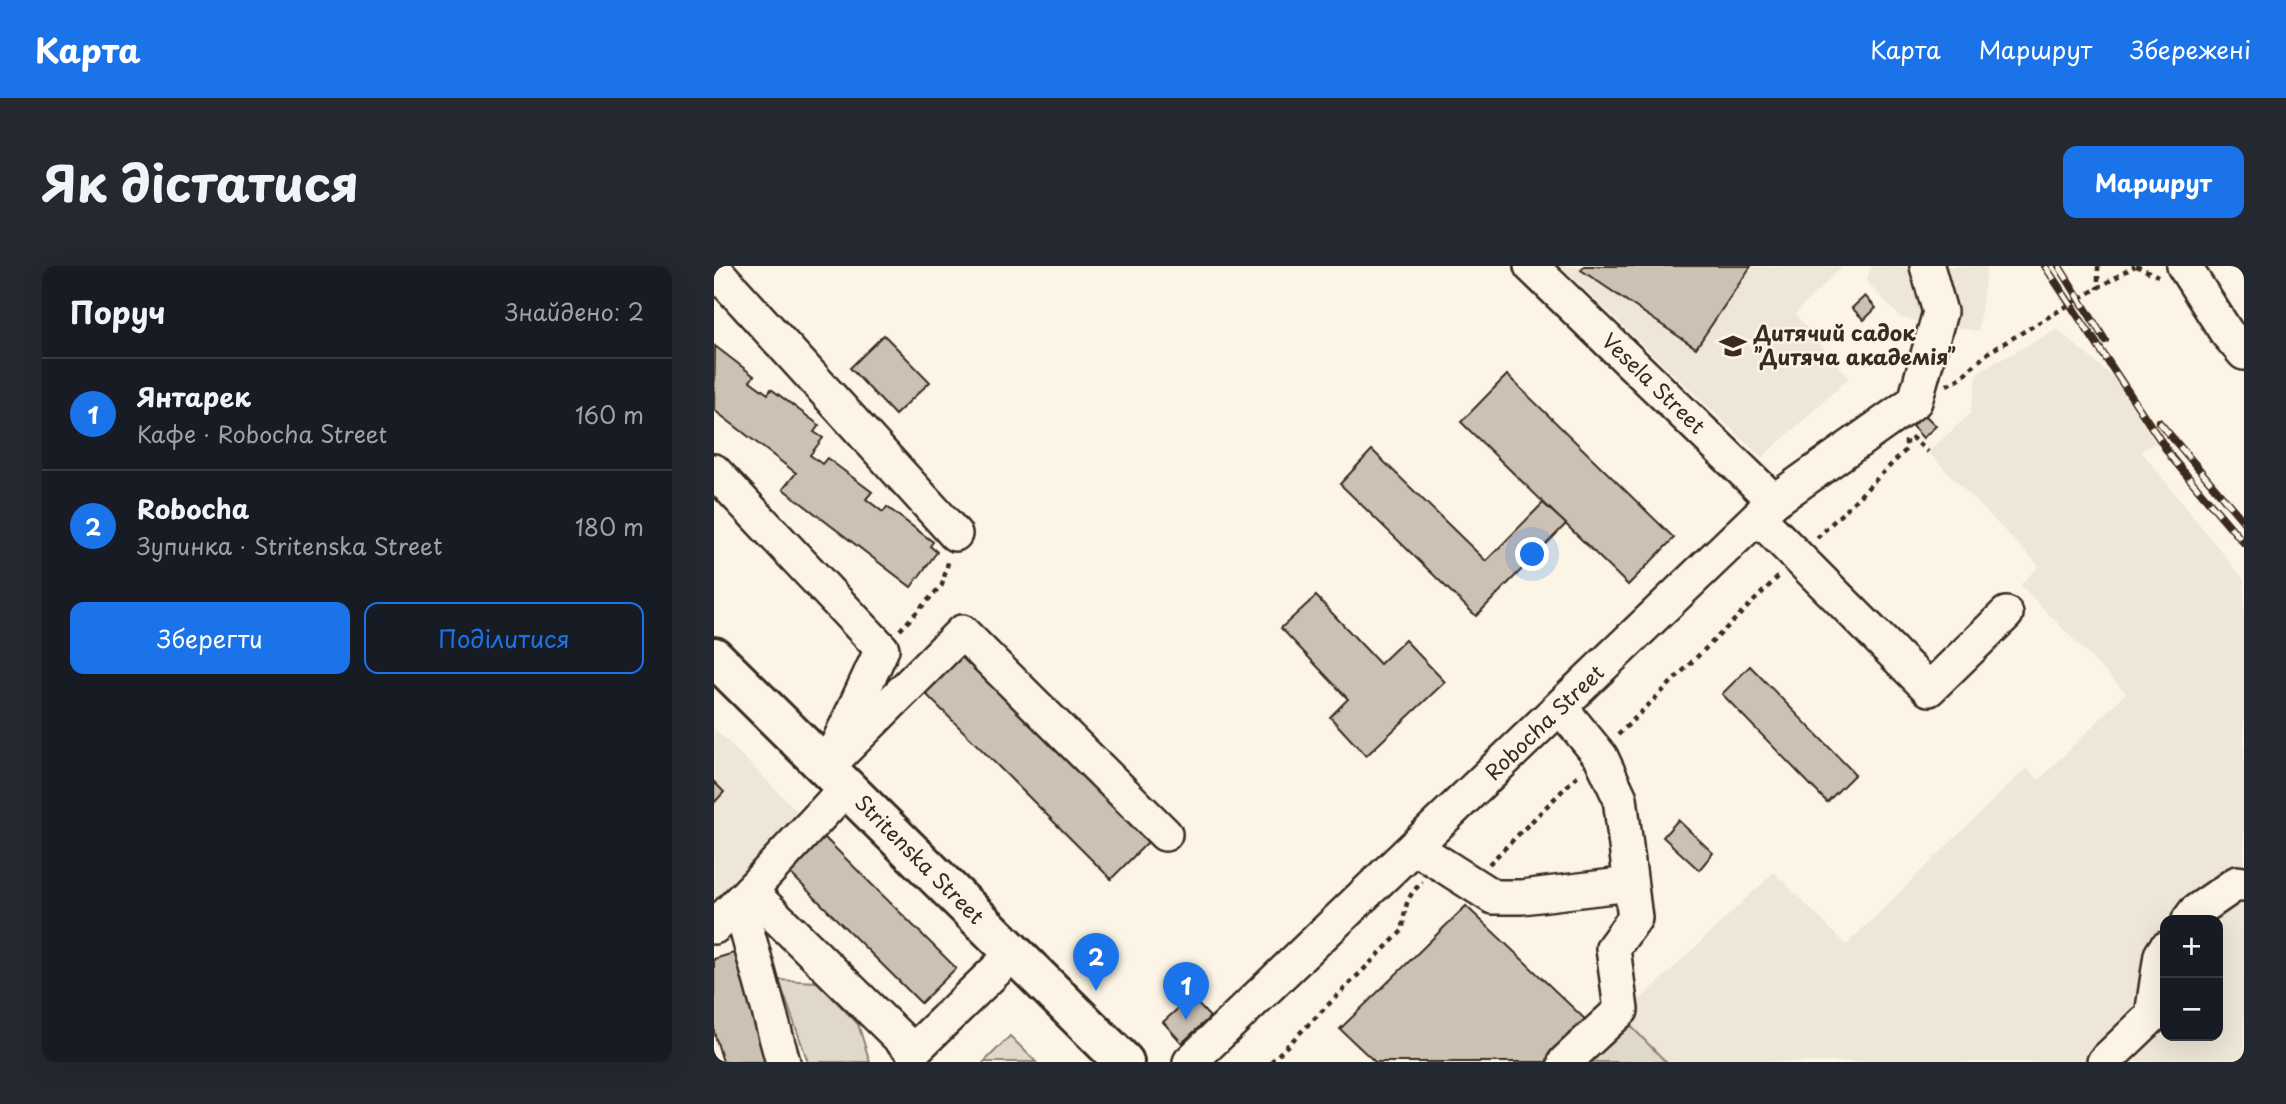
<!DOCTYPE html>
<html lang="uk">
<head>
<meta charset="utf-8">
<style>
	:root { --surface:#171b24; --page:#242831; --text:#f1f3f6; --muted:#9ea1a6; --line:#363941; --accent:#1a73e8 }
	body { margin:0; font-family:"Playpen Sans",sans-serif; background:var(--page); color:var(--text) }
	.controls { position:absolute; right:21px; bottom:21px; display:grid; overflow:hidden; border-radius:14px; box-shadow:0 7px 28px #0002 }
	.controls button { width:63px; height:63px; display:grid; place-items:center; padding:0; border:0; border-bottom:2px solid var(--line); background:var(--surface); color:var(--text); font:35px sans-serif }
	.you { position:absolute; left:819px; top:289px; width:24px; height:24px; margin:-18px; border:5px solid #fff; border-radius:50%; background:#1a73e8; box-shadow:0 0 0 10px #1a73e833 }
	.badge { display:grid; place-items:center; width:46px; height:46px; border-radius:50%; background:var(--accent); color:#fff; font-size:23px; font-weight:700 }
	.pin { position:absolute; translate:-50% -58px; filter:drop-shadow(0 2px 4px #0008) }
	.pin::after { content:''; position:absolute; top:37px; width:24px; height:21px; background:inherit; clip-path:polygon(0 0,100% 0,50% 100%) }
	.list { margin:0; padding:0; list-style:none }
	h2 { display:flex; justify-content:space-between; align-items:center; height:91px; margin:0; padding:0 28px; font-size:30px }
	h2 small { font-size:23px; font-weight:400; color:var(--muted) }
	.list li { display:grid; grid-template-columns:46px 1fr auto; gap:21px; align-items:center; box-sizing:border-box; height:112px; padding:0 28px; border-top:2px solid var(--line) }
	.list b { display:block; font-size:26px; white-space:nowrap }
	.list p { margin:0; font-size:23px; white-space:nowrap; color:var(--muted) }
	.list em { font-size:23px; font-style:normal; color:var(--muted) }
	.actions { display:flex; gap:14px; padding:21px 28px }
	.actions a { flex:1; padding:16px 0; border:2px solid var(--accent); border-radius:14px; text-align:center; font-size:24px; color:var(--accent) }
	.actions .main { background:var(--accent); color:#fff }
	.map { position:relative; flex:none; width:1530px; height:796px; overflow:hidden; border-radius:14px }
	header { display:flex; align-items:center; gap:42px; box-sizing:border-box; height:98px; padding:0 35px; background:var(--accent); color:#fff }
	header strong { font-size:33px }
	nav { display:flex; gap:38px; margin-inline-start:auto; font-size:24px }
	.intro { display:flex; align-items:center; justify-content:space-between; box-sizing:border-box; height:168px; padding:0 42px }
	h1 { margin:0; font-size:49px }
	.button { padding:18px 32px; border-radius:14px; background:var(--accent); color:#fff; font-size:24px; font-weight:700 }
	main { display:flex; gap:42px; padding:0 42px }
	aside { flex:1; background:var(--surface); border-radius:14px; box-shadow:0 7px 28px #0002 }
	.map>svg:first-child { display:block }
</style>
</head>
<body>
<header>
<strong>Карта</strong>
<nav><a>Карта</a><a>Маршрут</a><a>Збережені</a></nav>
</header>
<div class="intro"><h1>Як дістатися</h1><a class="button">Маршрут</a></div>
<main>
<aside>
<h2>Поруч<small>Знайдено: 2</small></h2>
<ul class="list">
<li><span class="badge">1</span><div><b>Янтарек</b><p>Кафе · Robocha Street</p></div><em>160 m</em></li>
<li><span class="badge">2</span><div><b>Robocha</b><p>Зупинка · Stritenska Street</p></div><em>180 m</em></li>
</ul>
<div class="actions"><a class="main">Зберегти</a><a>Поділитися</a></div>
</aside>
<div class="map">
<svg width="1530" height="796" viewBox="0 0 1530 796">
	<rect width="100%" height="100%" fill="#fcf5e5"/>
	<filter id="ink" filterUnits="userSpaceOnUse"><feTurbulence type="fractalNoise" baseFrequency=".0143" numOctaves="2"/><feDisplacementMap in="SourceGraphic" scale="14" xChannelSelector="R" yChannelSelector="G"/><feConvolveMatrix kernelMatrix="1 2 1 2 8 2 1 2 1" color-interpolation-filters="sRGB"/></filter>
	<g filter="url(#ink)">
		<g fill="#eee6d6" fill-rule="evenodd">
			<path d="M846,0H1128L1081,48L1135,112L1048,192Z"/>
			<path d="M1157,0H1273L1264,65L1187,52L1152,15Z"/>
			<path d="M1343,63L1401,113L1441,177L1427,185L1530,314V796H952L908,751L1060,606L1132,679L1312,502L1325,514L1412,427L1306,319L1325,300L1214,186L1256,148L1264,106ZM1451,654H1504V770H1451Z"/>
			<path d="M0,462L87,549L0,640Z"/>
		</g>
		<g fill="#e0d8c8" stroke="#8e8173" stroke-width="2">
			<path d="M65,714L103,716L144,758L156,796H94Z"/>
			<path d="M908,751L952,796H862Z"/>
			<path d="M296,770L322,796H270Z"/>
		</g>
		<g fill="#ccc2b3" stroke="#3b2a1e" stroke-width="2">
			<path d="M870,0H1037L982,82L867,4Z"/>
			<path d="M1151,30L1162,42L1150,54L1138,42Z"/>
			<path d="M170,69L216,116L181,149L136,102Z"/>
			<path d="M1,80L40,110L36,115L54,128L57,123L105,159L100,166L109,172L96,189L108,198L113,192L158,226L152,233L169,246L173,241L219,276L216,280L223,286L197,321L69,223L82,207L0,144Z"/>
			<path d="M793,109L960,272L914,319L747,156Z"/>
			<path d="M1210,148L1222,160L1209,172L1198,160Z"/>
			<path d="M658,184L772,295L829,237L852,258L762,350L626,218Z"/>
			<path d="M602,330L666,398L691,374L731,416L652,490L616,451L634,433L567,362Z"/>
			<path d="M244,385L434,576L397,613L206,422Z"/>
			<path d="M1036,400L1141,508L1113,536L1008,428Z"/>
			<path d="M0,516L10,526L0,537Z"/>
			<path d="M964,554L999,587L985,604L949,571Z"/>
			<path d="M109,570L242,702L207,737L74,605Z"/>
			<path d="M752,640L875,757L837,796H661L626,763Z"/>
			<path d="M23,686L56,796H9L0,766V693Z"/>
			<path d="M477,731L496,751L468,777L449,756Z"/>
		</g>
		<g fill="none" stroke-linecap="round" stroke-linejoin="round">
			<defs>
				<g id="minor">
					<path d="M817,0L1060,235"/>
					<path d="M1470,0L1512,66L1530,87"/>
					<path d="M0,3L241,268"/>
					<path d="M0,205L168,383L123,480"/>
					<path d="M1044,251L1215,423L1292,348"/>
					<path d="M847,442L887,491L906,532L921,652L899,682L907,744L851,796"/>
					<path d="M112,502L248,366L451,568"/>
					<path d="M132,522L36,625L199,785L300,687"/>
					<path d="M702,582L779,631H808L916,618"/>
					<path d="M25,636L69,796"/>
					<path d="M1475,654L1481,646L1523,617L1530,618"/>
					<path d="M0,661L36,625"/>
					<path d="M476,796L1060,235L1201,135L1226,46L1213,0"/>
					<path d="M1390,796L1438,750L1447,689L1451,683"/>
				</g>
				<path id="major" d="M0,391L410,796"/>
			</defs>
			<use href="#minor" stroke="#3b2a1e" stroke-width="38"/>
			<use href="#major" stroke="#3b2a1e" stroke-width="44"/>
			<g stroke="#3b2a1e" stroke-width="4.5" stroke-dasharray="5 5" stroke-linecap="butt">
				<path d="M1384,0V23"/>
				<path d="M1422,0L1444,10"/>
				<path d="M1233,119L1246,112L1275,86L1421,0"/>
				<path d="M1197,171L1214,186"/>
				<path d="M1103,272L1192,184V174"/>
				<path d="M186,364L228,319L235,293"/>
				<path d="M904,469L1065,310"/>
				<path d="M775,598L866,507"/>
				<path d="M557,796L689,664C690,644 692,629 709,616"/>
			</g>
			<use href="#minor" stroke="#fcf5e5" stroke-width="33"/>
			<use href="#major" stroke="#fcf5e5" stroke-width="38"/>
			<defs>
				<g id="rail">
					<path d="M1331,0L1458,192L1530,277"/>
					<path d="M1345,0L1391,74"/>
					<path d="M1445,156L1530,256"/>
				</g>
			</defs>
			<use href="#rail" stroke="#3b2a1e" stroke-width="8"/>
			<use href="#rail" stroke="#fcf5e5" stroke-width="5" stroke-dasharray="16" stroke-linecap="butt"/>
		</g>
	</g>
	<defs>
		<symbol id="school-bare" viewBox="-9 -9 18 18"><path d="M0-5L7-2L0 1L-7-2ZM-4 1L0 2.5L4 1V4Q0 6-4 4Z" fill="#3b2a1e" stroke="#fcf5e5" stroke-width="2.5" paint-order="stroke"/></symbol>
	</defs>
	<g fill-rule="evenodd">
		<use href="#school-bare" x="1000" y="61" width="38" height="38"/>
	</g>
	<g text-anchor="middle" stroke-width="5" stroke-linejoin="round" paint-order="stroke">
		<g font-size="21" font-weight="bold" fill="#3b2a1e" stroke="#fcf5e5" text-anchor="start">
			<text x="1040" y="75">Дитячий садок<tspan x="1040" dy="24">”Дитяча академія”</tspan></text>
		</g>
		<g font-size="21" fill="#3b2a1e" stroke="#fcf5e5">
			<text transform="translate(939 118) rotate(44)" y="7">Vesela Street</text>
			<text transform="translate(831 457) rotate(-44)" y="7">Robocha Street</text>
			<text transform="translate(205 594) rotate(45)" y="7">Stritenska Street</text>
		</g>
	</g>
</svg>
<div class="controls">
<button>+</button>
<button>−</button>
</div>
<div class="you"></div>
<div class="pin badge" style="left:472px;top:754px">1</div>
<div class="pin badge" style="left:382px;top:725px">2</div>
</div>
</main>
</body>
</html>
